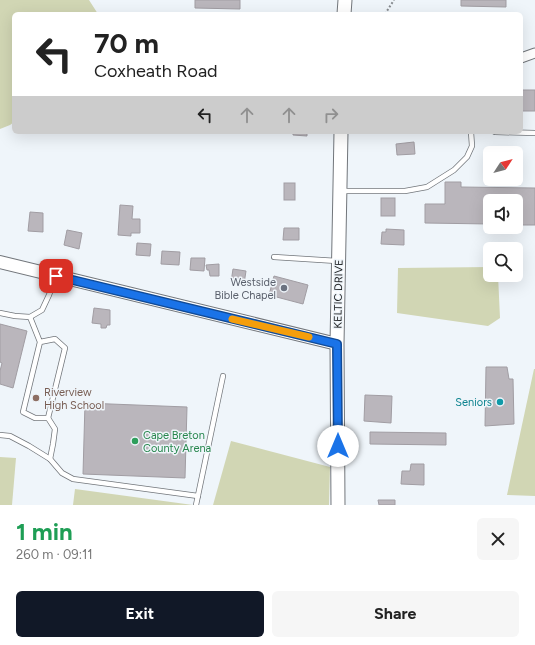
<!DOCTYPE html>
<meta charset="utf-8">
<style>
:root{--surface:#fff;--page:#f6f6f6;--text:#222;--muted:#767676;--accent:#111827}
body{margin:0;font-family:Figtree,sans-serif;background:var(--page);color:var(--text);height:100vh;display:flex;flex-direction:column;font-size:15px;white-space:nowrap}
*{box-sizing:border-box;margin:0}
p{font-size:13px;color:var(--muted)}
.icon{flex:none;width:22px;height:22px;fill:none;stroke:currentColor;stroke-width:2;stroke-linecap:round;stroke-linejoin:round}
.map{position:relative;height:505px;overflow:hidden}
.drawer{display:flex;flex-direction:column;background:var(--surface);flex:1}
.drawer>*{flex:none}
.hud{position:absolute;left:12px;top:12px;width:511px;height:122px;border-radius:6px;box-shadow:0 4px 16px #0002;background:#fff;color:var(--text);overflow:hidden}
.needle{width:26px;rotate:54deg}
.controls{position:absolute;left:483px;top:146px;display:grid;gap:8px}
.controls a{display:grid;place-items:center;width:40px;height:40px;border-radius:6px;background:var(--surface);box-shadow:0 4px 16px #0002;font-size:20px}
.pin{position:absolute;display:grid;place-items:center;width:34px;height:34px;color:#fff;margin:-17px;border-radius:8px;box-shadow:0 2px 6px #0006}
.me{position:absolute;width:44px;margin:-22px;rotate:0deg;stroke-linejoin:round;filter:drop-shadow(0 0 3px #0008)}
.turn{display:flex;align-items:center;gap:14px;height:84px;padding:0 16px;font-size:18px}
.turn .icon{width:52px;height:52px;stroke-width:2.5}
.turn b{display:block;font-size:28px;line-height:34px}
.lanes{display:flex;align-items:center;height:38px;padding:0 16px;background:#0003;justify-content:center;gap:20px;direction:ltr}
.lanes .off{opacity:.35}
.round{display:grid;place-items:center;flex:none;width:42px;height:42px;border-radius:6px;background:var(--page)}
.head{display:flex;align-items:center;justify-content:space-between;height:68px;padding:0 16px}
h1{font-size:24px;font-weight:700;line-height:30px;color:#1e9e55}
.primary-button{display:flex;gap:8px;margin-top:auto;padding:8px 16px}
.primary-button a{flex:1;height:46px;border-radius:6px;background:var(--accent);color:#fff;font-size:16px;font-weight:700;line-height:46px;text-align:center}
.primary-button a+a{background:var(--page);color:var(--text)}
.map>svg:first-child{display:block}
.green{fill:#d1d6b4}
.building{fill:#bab6bc;stroke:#a19da3}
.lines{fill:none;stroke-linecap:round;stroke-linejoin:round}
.service-casing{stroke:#72767b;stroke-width:6}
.minor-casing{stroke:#72767b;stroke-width:11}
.tertiary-casing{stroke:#72767b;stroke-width:14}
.secondary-casing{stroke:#72767b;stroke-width:15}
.path{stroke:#868a8e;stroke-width:2;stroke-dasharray:2 2;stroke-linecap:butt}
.service{stroke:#fff;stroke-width:4.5}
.minor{stroke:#fff;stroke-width:9}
.tertiary{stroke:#fff;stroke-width:12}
.secondary{stroke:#fff;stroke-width:13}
.route-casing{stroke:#114b97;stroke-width:10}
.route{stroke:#1a73e8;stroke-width:7}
.slow{stroke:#f59e0b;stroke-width:7}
.worship-dot{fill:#6b7280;stroke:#eff5fa;stroke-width:1.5}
.education-dot{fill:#8d6e63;stroke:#eff5fa;stroke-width:1.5}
.culture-dot{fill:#0f9aa8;stroke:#eff5fa;stroke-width:1.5}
.leisure-dot{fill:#2e9e5b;stroke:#eff5fa;stroke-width:1.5}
.labels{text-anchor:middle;stroke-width:3;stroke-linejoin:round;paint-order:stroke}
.worship-label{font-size:11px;fill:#5b616d;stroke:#eff5fa;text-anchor:end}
.street-label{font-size:11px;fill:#202224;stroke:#eff5fa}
.education-label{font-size:11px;fill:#785e54;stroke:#eff5fa;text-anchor:start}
.culture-label{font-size:11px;fill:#0d838f;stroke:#eff5fa;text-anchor:end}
.leisure-label{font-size:11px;fill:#27864d;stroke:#eff5fa;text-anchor:start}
</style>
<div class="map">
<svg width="535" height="505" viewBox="0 0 535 505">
<rect width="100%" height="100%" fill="#eff5fa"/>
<g class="green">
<polygon points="0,0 89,0 98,14 14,14 14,122 10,125 0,129"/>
<polygon points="490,267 490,275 498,275 500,318 488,326 397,313 398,268"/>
<polygon points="534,369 535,369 535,496 507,495"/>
<polygon points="231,441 330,467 329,505 213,505"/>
<polygon points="0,457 16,458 12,505 0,505"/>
<polygon points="75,489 193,505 73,505"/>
</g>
<g class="building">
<polygon points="195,0 240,0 240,9 195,8"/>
<polygon points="461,0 506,0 506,7 461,6"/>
<rect x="521" y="90" width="14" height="21"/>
<polygon points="293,132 307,132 307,136 293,135"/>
<polygon points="414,142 415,154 397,155 396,144"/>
<polygon points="445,182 461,182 461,187 535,188 535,225 516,225 516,201 490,201 490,224 425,223 425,204 445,204"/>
<rect x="284" y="183" width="11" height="17"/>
<rect x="381" y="198" width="14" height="18"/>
<polygon points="120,205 133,206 132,219 140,219 140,233 131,233 131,236 118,235"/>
<polygon points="30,212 43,213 43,232 28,231"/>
<polygon points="284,228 299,228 299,240 283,240"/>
<polygon points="386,229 404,230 404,245 381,244 382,232 386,232"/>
<polygon points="67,230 82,233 79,249 64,245"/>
<polygon points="137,243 151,244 150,256 136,255"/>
<polygon points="162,251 180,252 179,265 161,264"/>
<polygon points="191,258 205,258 204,271 190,270"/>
<polygon points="219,264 219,276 210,276 209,270 207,270 206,265"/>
<polygon points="233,269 246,271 244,284 231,282"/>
<polygon points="274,276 308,285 303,304 269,295"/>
<polygon points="94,308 110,310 110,325 107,325 106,328 101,328 101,324 92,323"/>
<polygon points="0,324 27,331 13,388 0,384 0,371 2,363 0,362"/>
<polygon points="486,367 507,367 509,379 513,379 514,424 485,426"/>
<polygon points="365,395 392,396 391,423 364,421"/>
<polygon points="85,403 187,407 185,478 83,474"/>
<polygon points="370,432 446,433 446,445 370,444"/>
<polygon points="411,464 424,464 424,485 401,484 402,471 410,471"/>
<polygon points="378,500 395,500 395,505 379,505"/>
</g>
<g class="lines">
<defs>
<g id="service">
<polyline points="495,132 535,133"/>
<polyline points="342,191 405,191 427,187 454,170 467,157 472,146 471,132"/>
<polyline points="274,257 337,261"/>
<polyline points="0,313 15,316 30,317 42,310 49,295 56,277"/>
<polyline points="30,317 40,342 23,412 35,418 48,418 65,348 55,339 40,342"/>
<polyline points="48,418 55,429 53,444 50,459"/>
<polyline points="0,435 10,436 29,446 50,459 62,473 73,479 198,496"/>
<polyline points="196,505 223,376"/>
</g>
<polyline id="minor" points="521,58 535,53"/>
<polyline id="tertiary" points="0,262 337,344"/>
<g id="secondary">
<polyline points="344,14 345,0"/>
<polyline points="338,505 337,344 341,132"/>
</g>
</defs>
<use href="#service" class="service-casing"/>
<use href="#minor" class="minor-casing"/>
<use href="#tertiary" class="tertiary-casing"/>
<use href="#secondary" class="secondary-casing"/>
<polyline class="path" points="385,14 394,0"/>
<use href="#service" class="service"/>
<use href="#minor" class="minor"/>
<use href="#tertiary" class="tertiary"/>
<use href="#secondary" class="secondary"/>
</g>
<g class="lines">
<defs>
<polyline id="route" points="56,276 337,344 338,446"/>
</defs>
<use href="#route" class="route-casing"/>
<use href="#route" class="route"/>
<polyline class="slow" points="232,319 309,337"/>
</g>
<circle class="worship-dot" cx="284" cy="288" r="4"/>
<circle class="education-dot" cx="36" cy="398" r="4"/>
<circle class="culture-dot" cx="500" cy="402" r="4"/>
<circle class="leisure-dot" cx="135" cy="441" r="4"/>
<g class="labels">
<g class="worship-label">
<text x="276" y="286">Westside<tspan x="276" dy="13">Bible Chapel</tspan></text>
</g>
<g class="street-label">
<text transform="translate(338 294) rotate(-89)" y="4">KELTIC DRIVE</text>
</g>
<g class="education-label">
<text x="44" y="396">Riverview<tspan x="44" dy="13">High School</tspan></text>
</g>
<g class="culture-label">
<text x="492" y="406">Seniors</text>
</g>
<g class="leisure-label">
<text x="143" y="439">Cape Breton<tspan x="143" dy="13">County Arena</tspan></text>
</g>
</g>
</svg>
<div class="controls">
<a><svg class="needle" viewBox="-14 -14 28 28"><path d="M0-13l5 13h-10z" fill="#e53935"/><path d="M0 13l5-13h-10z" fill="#767676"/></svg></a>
<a><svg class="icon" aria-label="sound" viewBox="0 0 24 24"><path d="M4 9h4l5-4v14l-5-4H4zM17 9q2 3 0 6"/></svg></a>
<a><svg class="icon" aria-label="search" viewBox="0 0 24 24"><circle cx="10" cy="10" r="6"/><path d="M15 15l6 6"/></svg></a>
</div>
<div class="pin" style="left:56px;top:276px;background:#d93025"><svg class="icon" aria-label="arrive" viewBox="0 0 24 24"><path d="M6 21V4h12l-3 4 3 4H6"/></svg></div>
<svg class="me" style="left:338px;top:446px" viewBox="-20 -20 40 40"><circle r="19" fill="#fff"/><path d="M0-13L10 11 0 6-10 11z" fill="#1a73e8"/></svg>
<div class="hud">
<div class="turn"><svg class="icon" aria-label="left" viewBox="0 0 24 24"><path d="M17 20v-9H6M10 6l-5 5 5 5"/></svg><div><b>70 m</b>Coxheath Road</div></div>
<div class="lanes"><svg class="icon" aria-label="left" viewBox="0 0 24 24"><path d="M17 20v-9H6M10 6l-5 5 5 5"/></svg><svg class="icon off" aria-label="ahead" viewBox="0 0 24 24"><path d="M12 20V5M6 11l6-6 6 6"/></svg><svg class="icon off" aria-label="ahead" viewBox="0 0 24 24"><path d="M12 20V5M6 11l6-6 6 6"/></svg><svg class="icon off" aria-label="right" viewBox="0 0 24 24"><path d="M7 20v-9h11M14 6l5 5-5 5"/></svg></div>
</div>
</div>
<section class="drawer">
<div class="head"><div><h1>1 min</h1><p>260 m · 09:11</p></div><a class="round"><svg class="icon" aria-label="close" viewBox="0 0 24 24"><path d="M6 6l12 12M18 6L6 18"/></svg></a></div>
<div class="primary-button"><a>Exit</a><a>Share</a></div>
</section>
